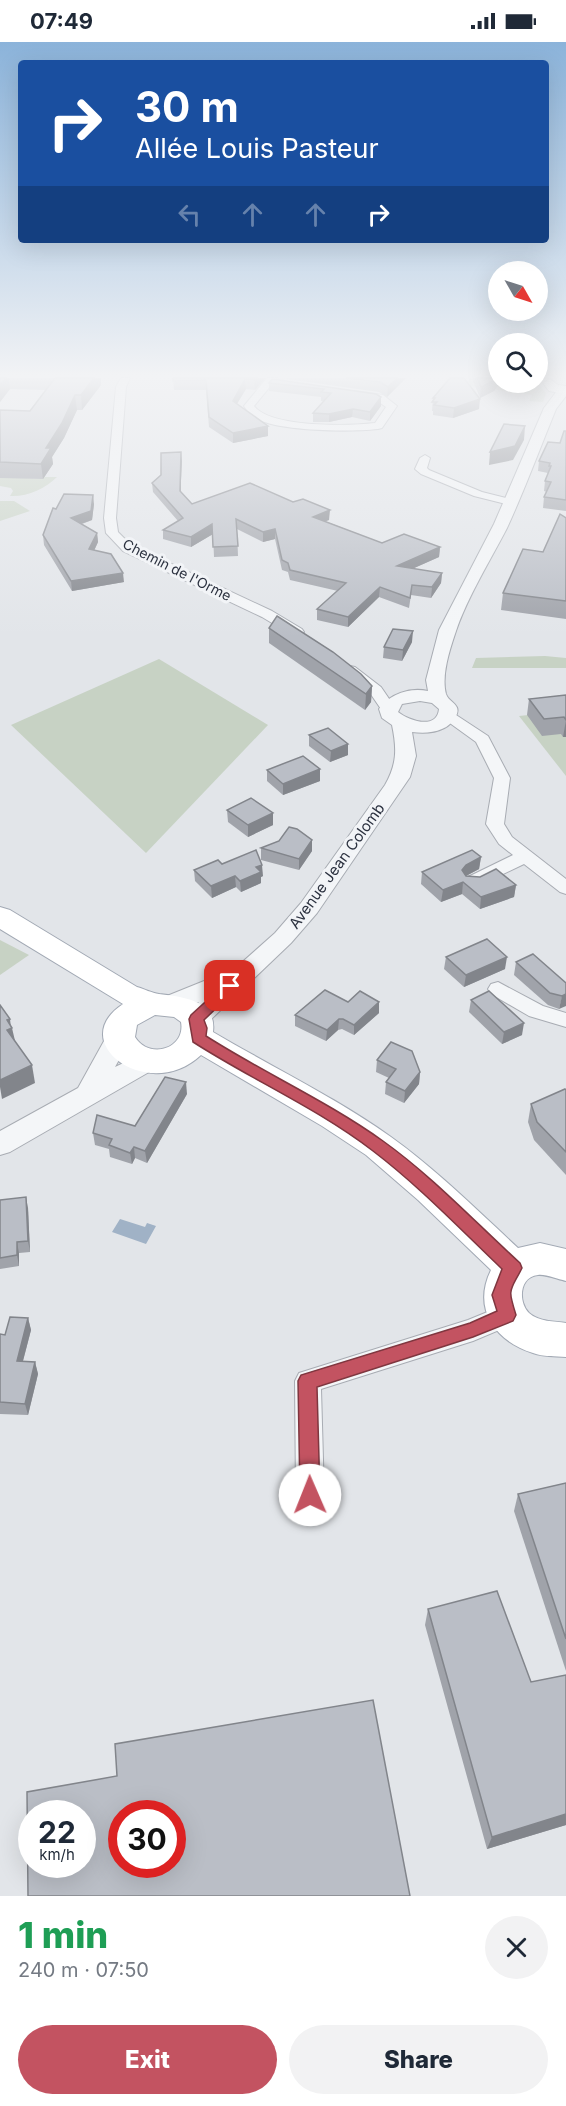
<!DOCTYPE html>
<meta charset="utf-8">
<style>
:root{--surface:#fff;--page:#f2f2f3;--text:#1f2937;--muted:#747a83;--accent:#c35361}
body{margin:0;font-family:Inter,sans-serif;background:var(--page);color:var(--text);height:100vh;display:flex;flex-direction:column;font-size:22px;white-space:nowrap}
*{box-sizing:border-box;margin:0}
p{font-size:20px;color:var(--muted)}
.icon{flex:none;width:33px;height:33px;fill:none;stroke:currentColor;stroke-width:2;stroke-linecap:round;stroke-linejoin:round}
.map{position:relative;height:1854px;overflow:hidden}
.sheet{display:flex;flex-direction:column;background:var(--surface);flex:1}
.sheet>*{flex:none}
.top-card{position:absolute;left:18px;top:18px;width:531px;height:183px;border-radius:6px;box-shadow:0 6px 24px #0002;background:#1a4fa0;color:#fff;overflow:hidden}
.needle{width:39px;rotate:129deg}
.tools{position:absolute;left:488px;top:219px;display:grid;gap:12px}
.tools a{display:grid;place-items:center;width:60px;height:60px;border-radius:50%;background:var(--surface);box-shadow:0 6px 24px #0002;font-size:30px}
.speed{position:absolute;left:18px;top:1758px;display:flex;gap:12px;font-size:30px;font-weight:700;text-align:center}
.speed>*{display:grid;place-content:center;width:78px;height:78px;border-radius:50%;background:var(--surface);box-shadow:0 6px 24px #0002;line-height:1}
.speed small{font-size:15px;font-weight:400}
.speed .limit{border:9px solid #d22;background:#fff;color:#111}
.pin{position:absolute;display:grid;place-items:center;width:51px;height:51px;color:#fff;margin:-26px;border-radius:12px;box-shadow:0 3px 9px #0006}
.me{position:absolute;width:66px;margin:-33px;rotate:359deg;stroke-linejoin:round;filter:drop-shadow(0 0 4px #0008)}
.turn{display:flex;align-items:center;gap:21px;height:126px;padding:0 18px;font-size:27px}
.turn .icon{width:78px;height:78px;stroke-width:2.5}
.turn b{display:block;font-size:42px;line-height:51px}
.lanes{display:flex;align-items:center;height:57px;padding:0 18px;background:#0003;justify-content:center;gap:30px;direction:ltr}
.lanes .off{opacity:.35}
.round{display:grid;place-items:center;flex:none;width:63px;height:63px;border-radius:32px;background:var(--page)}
.head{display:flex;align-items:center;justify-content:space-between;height:102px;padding:0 18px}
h1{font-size:36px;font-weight:800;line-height:45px;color:#1e9e55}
.cta{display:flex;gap:12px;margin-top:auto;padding:12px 18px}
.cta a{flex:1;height:69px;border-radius:36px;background:var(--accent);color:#fff;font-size:24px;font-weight:800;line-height:69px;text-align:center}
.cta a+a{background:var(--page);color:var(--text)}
.status{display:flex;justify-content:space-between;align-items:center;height:42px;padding:0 30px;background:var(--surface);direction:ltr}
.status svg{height:16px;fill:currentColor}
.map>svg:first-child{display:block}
.green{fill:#c7d2c4}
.water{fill:#a0b2c6}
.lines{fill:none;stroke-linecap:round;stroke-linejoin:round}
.minor-casing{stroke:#a8acb3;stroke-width:2}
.tertiary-casing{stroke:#a8acb3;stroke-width:2}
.secondary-casing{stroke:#a8acb3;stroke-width:2}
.primary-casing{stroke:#a2a9b4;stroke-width:2}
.minor{fill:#f4f6f8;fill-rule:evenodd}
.tertiary{fill:#f4f6f8;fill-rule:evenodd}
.secondary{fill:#fff;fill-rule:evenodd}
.primary{fill:#fff;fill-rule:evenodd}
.wall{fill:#a0a3aa}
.shaded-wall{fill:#82858b}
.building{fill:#babec6;stroke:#82858b;stroke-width:1.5;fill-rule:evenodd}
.route{fill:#c35361;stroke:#7f363f;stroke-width:1.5}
.labels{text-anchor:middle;stroke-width:6;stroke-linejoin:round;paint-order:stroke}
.far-street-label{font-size:14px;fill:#2c3240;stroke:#f2f4f7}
.street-label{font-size:15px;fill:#2c3240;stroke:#f2f4f7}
</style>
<div class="status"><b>07:49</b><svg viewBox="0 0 49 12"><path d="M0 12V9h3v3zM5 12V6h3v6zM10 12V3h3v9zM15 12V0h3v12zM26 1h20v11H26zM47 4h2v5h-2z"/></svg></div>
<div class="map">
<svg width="566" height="1854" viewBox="0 0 566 1854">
<rect width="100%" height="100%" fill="#e2e5e9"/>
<g class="green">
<polygon points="470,336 498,336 498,340 537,340 546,351 543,360 529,359 532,353 463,343"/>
<path d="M0,434L39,437L45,435H57C45,447 27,455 10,454L13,449L11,446L0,444Z"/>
<polygon points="0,459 14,459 30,469 0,479"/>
<polygon points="545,614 566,616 566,626 472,626 476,616"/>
<polygon points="159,617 268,683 146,811 11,683"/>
<polygon points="566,669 566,734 519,674"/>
<polygon points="0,898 29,913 0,933"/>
</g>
<polygon class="water" points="120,1177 145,1185 147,1181 156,1184 146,1202 112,1190"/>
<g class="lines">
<defs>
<g id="minor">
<polygon points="121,336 130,336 126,345 116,476 118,490 131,503 272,569 302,587 304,590 302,593 292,593 262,575 123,509 106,491 104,476 116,345"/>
<path d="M267,336H277L254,364C271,386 349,384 375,381L386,365L376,358L351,354V350L354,349L383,353L397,364L382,386L378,387C350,390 276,390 253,375C249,372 247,368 244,364Z"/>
<polygon points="425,413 430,416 427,426 429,428 482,450 514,458 516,460 510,463 474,454 421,432 415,427 420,416"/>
<polygon points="350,624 355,625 381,645 396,667 393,670 383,670 370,651 345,631 343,628 345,625"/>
<polygon points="448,669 453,671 488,694 510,736 504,782 512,795 566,837 566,852 560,850 524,822 480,843 468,843 465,839 468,835 513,813 499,802 486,782 494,736 476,700 440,674"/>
<polygon points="498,940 543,964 566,971 566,985 529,974 491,952 488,947 491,942"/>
<polygon points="507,1262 516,1265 520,1273 516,1281 473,1299 321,1347 324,1453 320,1463 310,1467 300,1463 296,1453 295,1339 299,1331 468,1278"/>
</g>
<g id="tertiary">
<path d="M560,345H566V354L556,367C540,406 525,447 507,486C491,517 467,556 456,589C450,607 441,633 446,652C449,661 462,662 456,674C448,690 429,692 412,690L416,714L410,735L317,871L291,901L205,983L196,986L187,983L183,977L199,960L171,971L162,968L159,962L162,956L219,933L230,931L275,891L301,861L385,743C397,722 397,707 392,683L382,676L379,667C389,652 410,645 428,649L426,638L439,588L494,482L544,366ZM420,659L432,661L439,667C437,688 409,679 398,670L402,662Z"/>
<polygon points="118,987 127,990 131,996 115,1025 147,1010 156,1012 160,1019 156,1026 10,1110 0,1113 0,1089 78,1046 109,990"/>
</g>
<polygon id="secondary" points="550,337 558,343 566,344 566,352 549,349 543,341"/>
<path id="primary" d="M0,865L10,868L137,945C144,947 152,951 159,952C183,955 217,958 213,990C272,1025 335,1055 391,1095C437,1128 477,1168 518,1206L540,1201L566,1207V1239C557,1237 546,1232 538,1233C519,1235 518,1260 529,1271C539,1280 554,1279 566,1281V1315C555,1314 543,1315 533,1311C495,1299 472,1267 491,1228L418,1158L366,1113L322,1084L201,1013C149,1062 64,1001 123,962L0,887ZM155,973L174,975L181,980C186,1007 149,1018 135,995L137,983Z"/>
</defs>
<use href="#minor" class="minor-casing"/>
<use href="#tertiary" class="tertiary-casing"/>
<use href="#secondary" class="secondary-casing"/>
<use href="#primary" class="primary-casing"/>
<use href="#minor" class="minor"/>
<use href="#tertiary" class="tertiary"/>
<use href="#secondary" class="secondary"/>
<use href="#primary" class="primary"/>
</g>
<g class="wall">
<polygon points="0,336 101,336 101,343 82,368 77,368 64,396 52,415 53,422 43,437 0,436 0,368 30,369 46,348 10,347 0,360"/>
<polygon points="173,336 266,336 255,348 246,347 237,362 268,394 233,401 209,385 206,348 174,348"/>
<polygon points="280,336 406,336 387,355 379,350"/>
<polygon points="446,336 464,336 479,367 453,376 433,373 433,369 432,369 433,356 450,336"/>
<polygon points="472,336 498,336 494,349 480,356"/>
<polygon points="272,337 381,355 381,364 370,379 352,375 329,380 313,380 313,371 324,359 321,359 321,355 269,349 269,341"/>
<polygon points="566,389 566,469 543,466 544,455 547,450 544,449 545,439 548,431 538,429 539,419 560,401"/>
<polygon points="181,410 181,450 192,462 329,478 325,479 382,501 440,505 439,515 412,527 442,531 441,541 431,556 411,553 409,566 379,555 348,585 317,578 317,567 338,549 290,538 288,530 282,528 275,497 263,500 237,487 238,514 214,515 213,492 191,505 163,497 163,488 178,479 153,450 152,441 161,433"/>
<polygon points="94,462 92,478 82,482 97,491 98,500 94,509 124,540 72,549 44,503 43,493 56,467"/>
<polygon points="566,476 566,577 501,568 503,551 543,510"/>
<polygon points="269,586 372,644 371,660 365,668 269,601"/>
<polygon points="412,600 402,619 383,616 384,605"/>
<polygon points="566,653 566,695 563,695 561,692 542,694 527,673 529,657"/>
<polygon points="309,693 348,713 330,720 309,704"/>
<polygon points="320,727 320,739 283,753 267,739 267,728"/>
<polygon points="227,768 273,783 248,795 228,780"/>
<polygon points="312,798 312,809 299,828 261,818 261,806 279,799"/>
<polygon points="481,815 479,827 466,834 516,843 514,855 480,867 462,852 441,860 421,842 422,830"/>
<polygon points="222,822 263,834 261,835 261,841 241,850 236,845 212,856 195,839 194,828"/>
<polygon points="446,915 505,927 464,945 444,927"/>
<polygon points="516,920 566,941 559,967 548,963 514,933"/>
<polygon points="471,958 522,993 502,1002 469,970"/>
<polygon points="348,960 379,971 354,993 342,987 338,988 326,999 295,984 295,973"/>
<polygon points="377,1018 420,1030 419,1042 404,1061 385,1052 386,1040 389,1036 376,1030"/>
<polygon points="566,1048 566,1133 534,1098 528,1080 531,1062"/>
<polygon points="187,1052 147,1121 135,1116 132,1122 110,1115 109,1107 95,1103 93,1091 135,1084"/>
<polygon points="0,1158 28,1166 30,1210 19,1211 19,1224 0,1227"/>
<polygon points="28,1276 31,1288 23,1319 35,1320 38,1332 28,1373 0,1372 0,1292 5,1293"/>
<polygon points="566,1441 566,1629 514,1469 518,1452"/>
<polygon points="428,1567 531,1640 566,1633 566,1783 487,1807 425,1583"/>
</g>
<g class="shaded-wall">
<polygon points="6,336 9,336 10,347 0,360 0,343"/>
<polygon points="94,336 101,336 101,343 82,368 81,353"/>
<polygon points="257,336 266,336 255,348 254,338"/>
<polygon points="397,336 406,336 387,355 388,345"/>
<polygon points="498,336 498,340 501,340 494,349 480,356 481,345"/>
<polygon points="245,337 246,347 233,368 233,359"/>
<polygon points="75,353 77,368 64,396 52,415 53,422 43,437 41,422 46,406"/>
<polygon points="381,355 381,364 370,379 370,370"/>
<polygon points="480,357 479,367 453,376 454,366"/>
<polygon points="353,367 352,375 329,380 329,372"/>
<polygon points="268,384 268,394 233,401 233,391"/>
<polygon points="525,384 524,398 513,418 489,423 490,410"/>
<polygon points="181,410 182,419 180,458 180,449"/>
<polygon points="93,453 94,462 92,478 72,485 71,476"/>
<polygon points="330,468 329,478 313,484 313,475"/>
<polygon points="212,482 213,492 191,505 191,495"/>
<polygon points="275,487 275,497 263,500 263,490"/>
<polygon points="97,491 98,500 90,517 89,507"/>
<polygon points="440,505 439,515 396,534 397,524"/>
<polygon points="123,531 124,540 72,549 71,539"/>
<polygon points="442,531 441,541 431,556 432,545"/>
<polygon points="380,545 379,555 348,585 348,575"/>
<polygon points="413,589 412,600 402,619 403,608"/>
<polygon points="372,644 371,660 365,668 366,652"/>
<polygon points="566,678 566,695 563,695"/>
<polygon points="348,702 348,713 330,720 331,709"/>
<polygon points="320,727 320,739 283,753 283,742"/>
<polygon points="273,771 273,783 248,795 248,783"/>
<polygon points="312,798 312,809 299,828 299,817"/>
<polygon points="481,815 479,827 464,835 462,828 466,823"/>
<polygon points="262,823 263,834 261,835 261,841 241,850 240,839 256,825"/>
<polygon points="235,834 236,845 212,856 211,844"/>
<polygon points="463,840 462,852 441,860 443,848"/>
<polygon points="516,843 514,855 480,867 481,855"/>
<polygon points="507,915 505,927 464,945 466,933"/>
<polygon points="566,952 566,964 559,967 562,954"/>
<polygon points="379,960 379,971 354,993 354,983"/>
<polygon points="10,977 11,986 12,986 16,1003 7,988 7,978"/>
<polygon points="339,977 338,988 326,999 327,988"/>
<polygon points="524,981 522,993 502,1002 504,990"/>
<polygon points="32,1023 35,1041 2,1057 0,1045 0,1038"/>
<polygon points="420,1030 419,1042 404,1061 405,1049"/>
<polygon points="186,1040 187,1052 147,1121 145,1109"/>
<polygon points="134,1105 135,1116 132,1122 130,1111"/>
<polygon points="26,1155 28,1166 30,1210 28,1199"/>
<polygon points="17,1200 19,1211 19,1224 17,1213"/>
<polygon points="28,1276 31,1288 20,1330 17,1319"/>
<polygon points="35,1320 38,1332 28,1373 25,1362"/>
<polygon points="566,1772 566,1783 487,1807 492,1795"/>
</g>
<g class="building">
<polygon points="0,336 6,336 0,343"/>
<polygon points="55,336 94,336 81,353 75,353 62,381 46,406 51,406 41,422 0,420 0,368 30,369"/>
<polygon points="173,336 257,336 254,338 245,337 233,359 268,384 233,391 209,375 206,338 173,339"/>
<polygon points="346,336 397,336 388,345 380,340"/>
<polygon points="450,336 464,336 480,357 454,366 434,363 437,360 432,360 435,356 433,356"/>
<polygon points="477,336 498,336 495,338 481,345"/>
<polygon points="272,337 376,352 381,355 370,370 353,367 329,372 313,371 331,351 321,350 324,347 269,341"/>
<polygon points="504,382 525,384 515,404 490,410"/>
<polygon points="564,389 566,389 566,458 544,455 551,440 545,439 551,424 549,424 550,421 539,419 548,400 560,401"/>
<polygon points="181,410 180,449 192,462 250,441 293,460 303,457 330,468 313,475 382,501 404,492 440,505 397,524 442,531 432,545 412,543 410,556 380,545 348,575 317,567 346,541 290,528 288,521 282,518 275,487 263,490 236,477 238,504 213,505 212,482 191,495 163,488 183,476 152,441 161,433 161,411"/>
<polygon points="64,452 93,453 91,469 71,476 97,491 89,507 111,512 123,531 71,539 43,493 53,466 56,467"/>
<polygon points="560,472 566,476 566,559 503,551 523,507 543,510"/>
<polygon points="277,574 333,610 361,632 372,644 366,652 269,586"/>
<polygon points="393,587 413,589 403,608 384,605"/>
<polygon points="566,653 566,678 564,675 544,677 529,657"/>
<polygon points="328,686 348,702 331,709 309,693"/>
<polygon points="303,714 320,727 283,742 267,728"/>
<polygon points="251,756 273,771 248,783 227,768"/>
<polygon points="289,785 297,787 312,798 299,817 261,806 279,799"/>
<polygon points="256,808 262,823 256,825 261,830 240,839 235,834 211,844 194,828 218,818 222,822"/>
<polygon points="472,808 481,815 466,823 462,828 466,834 480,835 496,827 516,843 481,855 463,840 443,848 422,830"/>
<polygon points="487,897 507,915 466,933 446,915"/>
<polygon points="533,912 566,941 566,952 562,954 550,951 516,920"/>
<polygon points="325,948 348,960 360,949 379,960 354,983 343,977 339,977 327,988 295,973"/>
<polygon points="489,949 524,981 504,990 471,958"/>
<polygon points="0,963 10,977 7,978 12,986 7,988 32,1023 0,1038"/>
<polygon points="391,1000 412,1009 420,1030 405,1049 386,1040 396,1027 377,1018"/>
<polygon points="165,1035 186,1040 145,1109 134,1105 130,1111 109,1103 112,1097 93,1091 97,1073 135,1084"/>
<polygon points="565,1047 566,1048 566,1110 537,1080 531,1062"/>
<polygon points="26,1155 28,1199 17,1200 17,1213 0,1216 0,1158"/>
<polygon points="10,1275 28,1276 17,1319 35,1320 25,1362 0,1360 0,1292 5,1293"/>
<polygon points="566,1441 566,1597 518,1452"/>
<polygon points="497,1549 531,1640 566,1633 566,1772 492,1795 428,1567"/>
<path d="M373,1658L410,1854H28L27,1750L117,1734L115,1702ZM32,1772H82V1822H32ZM122,1772H172V1822H122Z"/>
</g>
<linearGradient id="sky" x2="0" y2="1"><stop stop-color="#8bb3da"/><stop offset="0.56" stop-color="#f2f3f5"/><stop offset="1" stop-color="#f2f3f5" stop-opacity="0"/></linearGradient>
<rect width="566" height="595" fill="url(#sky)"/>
<path class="route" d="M230,940L235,941L237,944L235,948L204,978L207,986L206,994C264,1031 327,1059 383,1099C432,1134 475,1180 520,1221L522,1226C510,1250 507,1245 516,1273L513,1279L473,1295L317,1345L320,1453L317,1460L310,1463L303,1460L300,1453L298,1339L301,1333L470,1281L497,1269L492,1253L502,1227C460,1187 419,1144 373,1109C317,1066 252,1038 193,1000L189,977L191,973L226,941Z"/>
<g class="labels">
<g class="far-street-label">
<text transform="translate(177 528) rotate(27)" y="5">Chemin de l'Orme</text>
</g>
<g class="street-label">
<text transform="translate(337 824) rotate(-54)" y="5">Avenue Jean Colomb</text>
</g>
</g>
</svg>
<div class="tools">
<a><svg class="needle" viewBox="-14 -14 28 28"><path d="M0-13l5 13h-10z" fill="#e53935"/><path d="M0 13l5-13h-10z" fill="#747a83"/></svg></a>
<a><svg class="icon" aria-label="search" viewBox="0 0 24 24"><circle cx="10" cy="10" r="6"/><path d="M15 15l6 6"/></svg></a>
</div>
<div class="speed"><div>22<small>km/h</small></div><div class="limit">30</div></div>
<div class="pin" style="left:230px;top:944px;background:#d93025"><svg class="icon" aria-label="arrive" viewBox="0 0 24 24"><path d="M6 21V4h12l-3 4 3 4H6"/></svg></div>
<svg class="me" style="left:310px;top:1453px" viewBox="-20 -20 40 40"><circle r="19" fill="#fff"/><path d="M0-13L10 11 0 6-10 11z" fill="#c35361"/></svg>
<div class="top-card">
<div class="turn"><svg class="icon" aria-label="right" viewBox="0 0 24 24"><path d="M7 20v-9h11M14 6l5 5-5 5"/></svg><div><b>30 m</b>Allée Louis Pasteur</div></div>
<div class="lanes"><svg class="icon off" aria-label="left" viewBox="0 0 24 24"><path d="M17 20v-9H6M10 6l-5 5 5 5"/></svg><svg class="icon off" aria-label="ahead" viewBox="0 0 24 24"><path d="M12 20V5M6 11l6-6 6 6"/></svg><svg class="icon off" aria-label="ahead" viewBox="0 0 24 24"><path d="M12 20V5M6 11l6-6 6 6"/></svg><svg class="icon" aria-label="right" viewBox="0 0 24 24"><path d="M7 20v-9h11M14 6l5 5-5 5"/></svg></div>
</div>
</div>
<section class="sheet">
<div class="head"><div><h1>1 min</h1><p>240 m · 07:50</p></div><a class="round"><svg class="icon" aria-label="close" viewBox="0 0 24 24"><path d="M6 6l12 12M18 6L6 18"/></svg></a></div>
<div class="cta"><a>Exit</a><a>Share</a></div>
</section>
